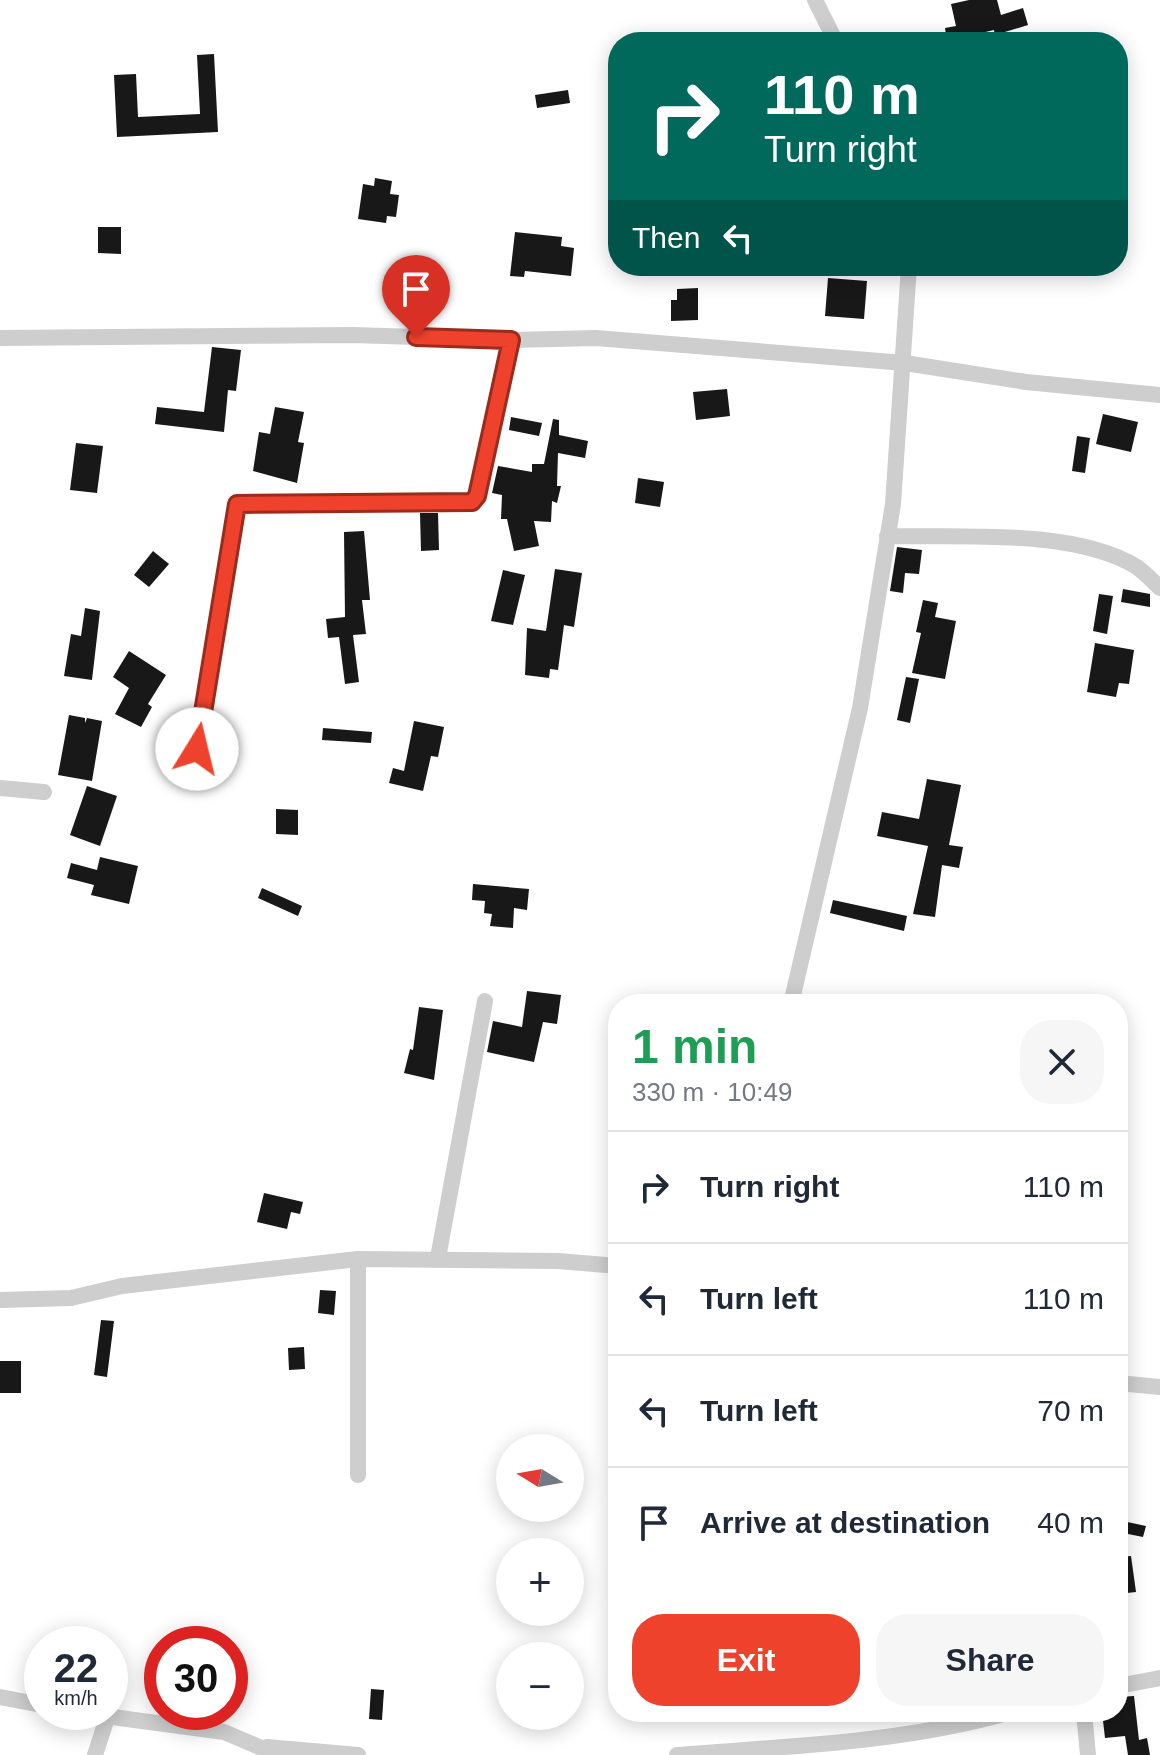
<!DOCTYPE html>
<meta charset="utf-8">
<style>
:root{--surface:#fff;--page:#f6f6f7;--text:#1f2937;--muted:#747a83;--line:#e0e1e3;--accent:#ef422c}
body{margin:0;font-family:Arial,sans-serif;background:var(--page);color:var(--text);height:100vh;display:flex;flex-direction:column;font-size:30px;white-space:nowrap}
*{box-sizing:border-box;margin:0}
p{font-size:26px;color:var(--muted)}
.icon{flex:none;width:44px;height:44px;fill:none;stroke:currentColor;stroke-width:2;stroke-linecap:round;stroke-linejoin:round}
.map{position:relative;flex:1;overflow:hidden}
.details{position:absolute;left:608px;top:994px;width:520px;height:728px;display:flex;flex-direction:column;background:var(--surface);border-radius:32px;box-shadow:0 4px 20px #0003}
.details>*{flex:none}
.guide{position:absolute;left:608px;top:32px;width:520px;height:244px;border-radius:32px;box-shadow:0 4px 20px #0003;background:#00695c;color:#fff;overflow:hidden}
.needle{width:52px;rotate:281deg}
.controls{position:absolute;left:496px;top:1434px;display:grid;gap:16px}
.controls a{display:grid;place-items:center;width:88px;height:88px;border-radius:50%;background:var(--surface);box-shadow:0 4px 20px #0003;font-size:40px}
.speed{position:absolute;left:24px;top:1626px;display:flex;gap:16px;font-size:40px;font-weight:700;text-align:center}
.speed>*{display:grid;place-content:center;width:104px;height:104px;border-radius:50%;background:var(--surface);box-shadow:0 4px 20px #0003;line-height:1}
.speed small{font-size:20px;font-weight:400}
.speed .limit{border:12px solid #d22;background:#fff;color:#111}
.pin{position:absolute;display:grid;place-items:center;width:68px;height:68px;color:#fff;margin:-82px -34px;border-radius:50% 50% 50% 0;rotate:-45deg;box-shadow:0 0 8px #0007}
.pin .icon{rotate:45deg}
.me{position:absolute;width:88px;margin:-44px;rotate:9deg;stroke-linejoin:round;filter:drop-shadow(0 0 6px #0008)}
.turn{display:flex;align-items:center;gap:28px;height:168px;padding:0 24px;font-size:36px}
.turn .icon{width:104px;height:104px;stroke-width:2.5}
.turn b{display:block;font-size:56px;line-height:68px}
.then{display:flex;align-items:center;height:76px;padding:0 24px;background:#0003;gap:16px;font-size:30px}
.round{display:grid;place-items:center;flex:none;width:84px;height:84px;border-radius:32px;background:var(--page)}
.head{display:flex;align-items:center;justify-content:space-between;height:136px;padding:0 24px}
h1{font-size:48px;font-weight:700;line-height:60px;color:#1e9e55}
.action{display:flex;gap:16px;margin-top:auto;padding:16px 24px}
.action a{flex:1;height:92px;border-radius:32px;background:var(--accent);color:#fff;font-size:32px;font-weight:700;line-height:92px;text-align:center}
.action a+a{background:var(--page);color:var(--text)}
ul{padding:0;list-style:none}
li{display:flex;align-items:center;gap:24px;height:112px;padding:0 24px;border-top:2px solid var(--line)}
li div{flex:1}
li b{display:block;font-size:30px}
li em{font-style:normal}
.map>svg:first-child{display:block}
.building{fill:#181818}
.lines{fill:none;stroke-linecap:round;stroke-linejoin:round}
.minor{stroke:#cecece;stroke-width:16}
.route-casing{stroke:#9b2b1d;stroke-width:20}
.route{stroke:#ef422c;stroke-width:14}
</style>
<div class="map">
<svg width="1160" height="1755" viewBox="0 0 1160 1755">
<rect width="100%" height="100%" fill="#fff"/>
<g class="building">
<polygon points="969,0 997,0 1001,15 1023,8 1028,25 995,35 994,30 947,41 945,28 956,26 951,4"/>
<polygon points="214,54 218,132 117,137 114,75 136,74 138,117 200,114 197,55"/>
<polygon points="568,90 570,103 537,108 535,95"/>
<polygon points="375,178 392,181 390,194 399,195 396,217 387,216 386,223 358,219 363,184 374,186"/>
<polygon points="98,227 121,227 121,254 98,253"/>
<polygon points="515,232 562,237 561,246 574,248 571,276 525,271 524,277 510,276"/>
<polygon points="828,278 867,281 864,319 825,316"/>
<polygon points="698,288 698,320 671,321 671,300 677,300 677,289"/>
<polygon points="212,347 241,350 236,391 228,390 224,432 155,424 157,407 204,412"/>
<polygon points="727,389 730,416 696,420 693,392"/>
<polygon points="275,407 304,412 298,442 304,443 297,483 253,471 259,432 270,434"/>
<polygon points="1103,414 1138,422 1131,452 1096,444"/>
<polygon points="511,417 542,423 539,436 509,430"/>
<polygon points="553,419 559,420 559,435 588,441 585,458 558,453 557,486 561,486 557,503 552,501 551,522 534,521 539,546 514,551 507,519 501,519 502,495 492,493 498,466 532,472 532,464 544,464"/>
<polygon points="1077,436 1090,438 1085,473 1072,471"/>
<polygon points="76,443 103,446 97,493 70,490"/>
<polygon points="638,478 664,482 660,507 635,503"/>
<polygon points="420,513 438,513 439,550 421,551"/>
<polygon points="364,531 370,600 362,600 366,634 353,635 359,682 345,684 339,637 328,638 326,619 345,617 344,532"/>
<polygon points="897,547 922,550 919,574 905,573 903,593 890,591"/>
<polygon points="153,551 169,564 149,587 134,575"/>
<polygon points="555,569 582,573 574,627 564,625 558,670 550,669 549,678 525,675 527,628 546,631"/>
<polygon points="503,570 525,575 513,625 491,621"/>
<polygon points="1123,589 1150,594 1150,607 1121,602"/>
<polygon points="1099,594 1113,596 1107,634 1093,631"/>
<polygon points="923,600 938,603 935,617 956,621 945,679 912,673 921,633 916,632"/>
<polygon points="85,608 100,611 92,680 64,676 71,634 81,636"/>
<polygon points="1095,643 1134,650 1129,684 1119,683 1116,697 1087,692"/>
<polygon points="129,651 166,675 148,704 152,707 141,727 115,714 129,688 113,677"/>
<polygon points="906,677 919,679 910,723 897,720"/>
<polygon points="69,715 85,718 85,723 87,718 102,721 92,781 58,775"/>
<polygon points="414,721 444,727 438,757 431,756 423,791 389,783 393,768 404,771"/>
<polygon points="323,728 372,732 371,743 322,740"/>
<polygon points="927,779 961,785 949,845 963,847 959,868 942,865 935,917 913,914 928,846 877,836 882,812 919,819"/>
<polygon points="87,786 117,796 100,846 70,835"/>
<polygon points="276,809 298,810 298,835 276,834"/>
<polygon points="100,857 138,866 129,904 91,895 94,885 67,878 71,863 97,870"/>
<polygon points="473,884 529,889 527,910 514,908 513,928 490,926 492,914 484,913 485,901 472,900"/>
<polygon points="262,888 302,906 298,916 258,898"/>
<polygon points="833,900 907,916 904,931 830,913"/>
<polygon points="527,991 561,995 557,1024 543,1022 534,1062 487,1052 493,1021 522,1027"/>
<polygon points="419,1007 443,1010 434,1080 404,1073 410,1049 413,1050"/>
<polygon points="264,1193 303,1202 300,1214 291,1212 287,1229 257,1222"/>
<polygon points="320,1290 336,1291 334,1315 318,1313"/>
<polygon points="101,1320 114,1321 107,1377 94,1375"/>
<polygon points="304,1347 305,1369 289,1370 288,1348"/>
<rect x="0" y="1361" width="21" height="32"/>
<polygon points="1118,1520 1146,1526 1143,1537 1118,1532"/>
<polygon points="1131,1556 1136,1592 1118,1594 1118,1557"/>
<polygon points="371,1689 384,1690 382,1720 369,1719"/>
<polygon points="1134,1696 1139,1740 1147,1738 1150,1755 1128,1755 1125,1736 1105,1738 1102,1712 1118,1712 1118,1697"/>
</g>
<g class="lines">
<g class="minor">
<polyline points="815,0 836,42"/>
<polyline points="0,338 353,335 511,340 596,338 905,363 1026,382 1160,395"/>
<path d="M887,536C961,538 1073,528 1137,567C1145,573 1153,581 1160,588"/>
<polyline points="197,749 237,504 472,502 477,496 511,340"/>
<polyline points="0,788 44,792"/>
<polyline points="791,1004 860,708 893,504 909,266"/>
<polyline points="438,1258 485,1001"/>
<polyline points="0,1300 71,1298 122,1286 358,1259 558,1261 618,1266"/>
<polyline points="1118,1383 1160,1387"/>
<polyline points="358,1475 358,1259"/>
<polyline points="1118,1686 1160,1678"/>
<polyline points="0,1697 42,1705"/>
<polyline points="75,1712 224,1732 278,1755"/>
<polyline points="1084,1712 1088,1755"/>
<polyline points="267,1747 358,1755"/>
<polyline points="95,1755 107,1718"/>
<path d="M677,1755C790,1746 901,1743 1011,1712"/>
</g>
</g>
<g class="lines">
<defs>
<polyline id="route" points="197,749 237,504 472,502 477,496 511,340 416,337"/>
</defs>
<use href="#route" class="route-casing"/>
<use href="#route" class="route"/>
</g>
</svg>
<div class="controls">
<a><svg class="needle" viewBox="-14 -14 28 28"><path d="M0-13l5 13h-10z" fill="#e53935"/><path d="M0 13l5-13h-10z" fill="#747a83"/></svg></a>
<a>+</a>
<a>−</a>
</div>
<div class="speed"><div>22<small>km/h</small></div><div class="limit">30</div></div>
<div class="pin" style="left:416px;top:337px;background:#d93025"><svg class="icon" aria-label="arrive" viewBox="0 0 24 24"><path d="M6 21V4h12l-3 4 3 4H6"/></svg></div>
<svg class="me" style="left:197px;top:749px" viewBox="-20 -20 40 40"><circle r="19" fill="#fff"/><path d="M0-13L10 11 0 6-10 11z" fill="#ef422c"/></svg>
<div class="guide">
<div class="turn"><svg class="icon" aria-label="right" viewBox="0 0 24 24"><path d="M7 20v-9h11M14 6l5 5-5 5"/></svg><div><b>110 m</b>Turn right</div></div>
<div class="then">Then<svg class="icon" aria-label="left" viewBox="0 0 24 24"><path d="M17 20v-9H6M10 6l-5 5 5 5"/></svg></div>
</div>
<section class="details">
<div class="head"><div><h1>1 min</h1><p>330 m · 10:49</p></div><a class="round"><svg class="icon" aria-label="close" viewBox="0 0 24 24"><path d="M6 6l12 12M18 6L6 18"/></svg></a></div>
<ul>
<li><svg class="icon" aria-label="right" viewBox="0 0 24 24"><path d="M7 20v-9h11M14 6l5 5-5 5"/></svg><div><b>Turn right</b></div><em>110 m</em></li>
<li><svg class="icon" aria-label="left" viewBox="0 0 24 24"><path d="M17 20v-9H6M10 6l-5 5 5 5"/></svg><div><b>Turn left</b></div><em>110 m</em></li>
<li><svg class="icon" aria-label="left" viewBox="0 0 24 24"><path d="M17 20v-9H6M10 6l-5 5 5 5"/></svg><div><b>Turn left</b></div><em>70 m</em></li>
<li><svg class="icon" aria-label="arrive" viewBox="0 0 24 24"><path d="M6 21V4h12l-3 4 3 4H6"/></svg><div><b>Arrive at destination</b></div><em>40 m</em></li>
</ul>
<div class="action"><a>Exit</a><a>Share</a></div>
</section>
</div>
